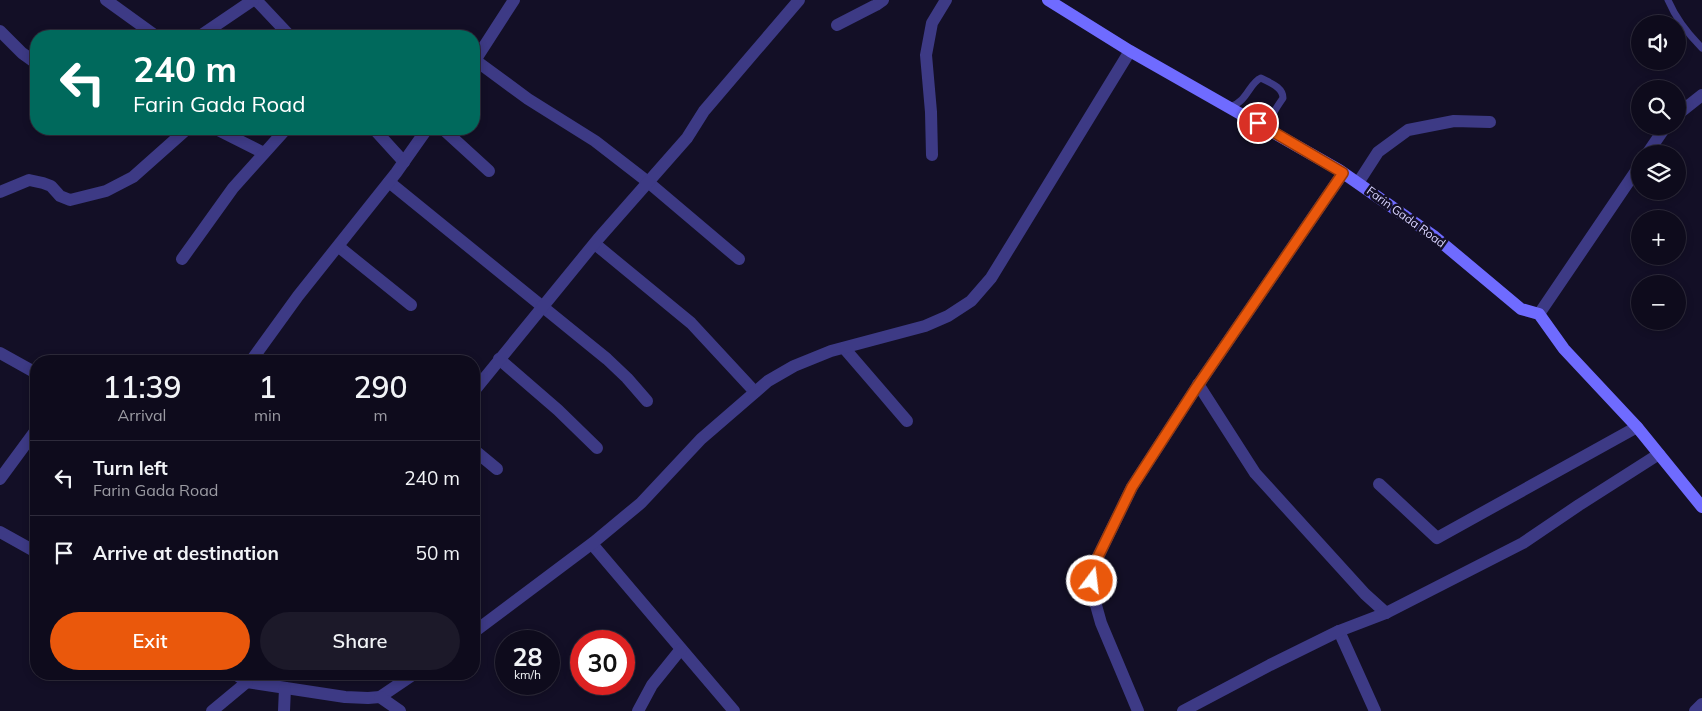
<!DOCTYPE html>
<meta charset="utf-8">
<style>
:root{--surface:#0e0b1c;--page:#1c1929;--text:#f1f3f6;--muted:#9b9ba3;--line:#2e2b3b;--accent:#ea580c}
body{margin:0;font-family:Mulish,sans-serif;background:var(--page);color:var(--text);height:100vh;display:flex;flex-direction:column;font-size:19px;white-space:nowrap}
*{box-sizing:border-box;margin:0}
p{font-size:16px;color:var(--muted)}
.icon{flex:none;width:28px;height:28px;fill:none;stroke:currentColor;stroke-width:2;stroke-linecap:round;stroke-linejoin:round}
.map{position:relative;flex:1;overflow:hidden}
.panel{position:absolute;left:30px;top:355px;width:450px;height:325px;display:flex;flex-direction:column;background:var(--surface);border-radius:20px;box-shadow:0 2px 8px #0003,0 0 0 1px var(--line)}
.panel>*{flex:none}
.top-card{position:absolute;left:30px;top:30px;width:450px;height:105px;border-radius:20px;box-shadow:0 2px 8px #0003,0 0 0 1px var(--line);background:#00695c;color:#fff;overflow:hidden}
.fabs{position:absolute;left:1631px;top:15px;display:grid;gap:10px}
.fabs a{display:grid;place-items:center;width:55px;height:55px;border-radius:50%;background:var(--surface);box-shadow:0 2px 8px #0003,0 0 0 1px var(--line);font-size:25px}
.speed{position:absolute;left:495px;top:630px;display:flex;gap:10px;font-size:25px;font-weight:700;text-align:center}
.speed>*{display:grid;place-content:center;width:65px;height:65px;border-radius:50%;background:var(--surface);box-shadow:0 2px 8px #0003,0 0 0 1px var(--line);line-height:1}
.speed small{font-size:12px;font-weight:400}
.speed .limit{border:8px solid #d22;background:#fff;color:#111}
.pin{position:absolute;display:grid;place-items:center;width:42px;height:42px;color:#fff;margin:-21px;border:2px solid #fff;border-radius:50%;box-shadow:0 1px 5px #0007}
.me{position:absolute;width:55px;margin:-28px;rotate:15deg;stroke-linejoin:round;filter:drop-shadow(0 0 4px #0008)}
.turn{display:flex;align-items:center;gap:18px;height:105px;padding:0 20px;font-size:22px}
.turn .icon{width:65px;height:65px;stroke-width:2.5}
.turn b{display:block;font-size:35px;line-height:42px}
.eta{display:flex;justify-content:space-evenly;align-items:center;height:85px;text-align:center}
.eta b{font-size:30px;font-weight:600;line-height:35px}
.cta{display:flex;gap:10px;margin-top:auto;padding:10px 20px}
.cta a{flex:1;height:58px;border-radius:30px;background:var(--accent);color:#fff;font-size:20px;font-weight:600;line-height:58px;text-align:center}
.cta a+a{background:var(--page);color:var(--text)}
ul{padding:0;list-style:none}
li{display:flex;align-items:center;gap:15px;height:75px;padding:0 20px;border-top:1px solid var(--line)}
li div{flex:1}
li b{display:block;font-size:19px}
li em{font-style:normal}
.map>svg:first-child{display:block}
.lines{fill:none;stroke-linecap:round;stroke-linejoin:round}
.service{stroke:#3d3a85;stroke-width:7}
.minor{stroke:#3d3a85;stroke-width:12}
.secondary{stroke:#6f6bff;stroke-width:12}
.route-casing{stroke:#983908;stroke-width:12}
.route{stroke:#ea580c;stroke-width:9}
.labels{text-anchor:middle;stroke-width:5;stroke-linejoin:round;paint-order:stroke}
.street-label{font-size:12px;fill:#d9d4ff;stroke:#130f26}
</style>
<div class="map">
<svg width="1702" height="711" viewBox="0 0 1702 711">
<rect width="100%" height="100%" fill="#130f26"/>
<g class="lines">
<g class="service">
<path d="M1668,0C1676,19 1688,34 1702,48"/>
<path d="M1230,107C1248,101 1249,83 1261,78C1270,83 1283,87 1283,98C1275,110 1269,116 1273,131"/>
</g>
<g class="minor">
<polyline points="106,0 156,36"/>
<polyline points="256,0 290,36"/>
<polyline points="837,25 876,5 883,0"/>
<polyline points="0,31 22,53 36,63"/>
<polyline points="200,36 253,0"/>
<polyline points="475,60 528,99 595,141 648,182 739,259"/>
<polyline points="474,62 514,0"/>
<polyline points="1678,114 1702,95"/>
<polyline points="216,129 264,153"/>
<polyline points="374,129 404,162"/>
<polyline points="443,129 489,171"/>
<polyline points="1647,154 1666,126"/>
<polyline points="932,155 931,112 926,55 932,23 946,0"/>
<polyline points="389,182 607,359 627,378 647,401"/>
<polyline points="1358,183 1378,152 1408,130 1454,121 1490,122"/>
<polyline points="0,192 29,180 43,183 51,186 60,196 70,200 106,191 133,177 187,129"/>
<polyline points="595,244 691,323 755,392"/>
<polyline points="339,247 411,305"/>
<polyline points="182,259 233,188 286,129"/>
<polyline points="1539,314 1640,165"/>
<polyline points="844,348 907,421"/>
<polyline points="0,353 36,373"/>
<polyline points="499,359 558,410 597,448"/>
<polyline points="251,361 298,296 396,173 427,129"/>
<polyline points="1198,384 1255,473 1365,594 1386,613"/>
<polyline points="474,391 598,239 687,138 704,111 799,0"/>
<polyline points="474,450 497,469"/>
<polyline points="0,479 36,430"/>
<polyline points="1379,484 1437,538 1637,427"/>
<polyline points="0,532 36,552"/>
<polyline points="592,544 734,711"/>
<polyline points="1339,631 1375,711"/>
<polyline points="474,632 594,542 641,503 701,439 768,381 794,366 831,351 925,326 948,316 971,301 991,278 1130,51"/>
<polyline points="235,674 247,682 345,697 368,698 380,697 414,674"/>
<polyline points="380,697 400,711"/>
<polyline points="212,711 247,682"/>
<polyline points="284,711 285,688"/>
<polyline points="638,711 652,685 681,649"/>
<polyline points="1138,711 1101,623 1094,598 1092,569 1132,487 1196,388 1343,173"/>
<polyline points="1183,711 1270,665 1339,631 1386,613 1523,543 1579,505 1659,454"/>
<polyline points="1695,711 1702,704"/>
</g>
<polyline class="secondary" points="1048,0 1130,51 1339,170 1435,237 1521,309 1539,314 1564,349 1637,427 1702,507"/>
</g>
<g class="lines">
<defs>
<polyline id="route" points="1092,581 1092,569 1132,487 1196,388 1343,173 1258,123"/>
</defs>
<use href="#route" class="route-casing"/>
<use href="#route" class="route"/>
</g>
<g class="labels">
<g class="street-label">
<text transform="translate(1406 217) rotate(36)" y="4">Farin Gada Road</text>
</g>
</g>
</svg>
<div class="fabs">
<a><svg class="icon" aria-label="sound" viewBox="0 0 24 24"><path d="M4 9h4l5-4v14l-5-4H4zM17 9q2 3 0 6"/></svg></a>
<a><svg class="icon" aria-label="search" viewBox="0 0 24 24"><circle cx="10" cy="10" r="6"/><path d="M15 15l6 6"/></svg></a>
<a><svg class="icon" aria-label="layers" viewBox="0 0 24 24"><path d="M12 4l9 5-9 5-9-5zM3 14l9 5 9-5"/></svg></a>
<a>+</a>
<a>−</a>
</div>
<div class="speed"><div>28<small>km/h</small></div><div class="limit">30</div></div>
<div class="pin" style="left:1258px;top:123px;background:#d93025"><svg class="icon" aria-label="arrive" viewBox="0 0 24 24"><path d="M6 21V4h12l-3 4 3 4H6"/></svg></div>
<svg class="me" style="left:1092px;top:581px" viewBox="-20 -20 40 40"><circle r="17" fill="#ea580c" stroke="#fff" stroke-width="3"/><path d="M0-11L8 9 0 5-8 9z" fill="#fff"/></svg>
<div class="top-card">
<div class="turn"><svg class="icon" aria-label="left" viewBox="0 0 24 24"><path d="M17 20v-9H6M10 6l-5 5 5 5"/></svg><div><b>240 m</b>Farin Gada Road</div></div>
</div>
<section class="panel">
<div class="eta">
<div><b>11:39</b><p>Arrival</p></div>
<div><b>1</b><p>min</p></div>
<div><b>290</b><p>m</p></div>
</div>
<ul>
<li><svg class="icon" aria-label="left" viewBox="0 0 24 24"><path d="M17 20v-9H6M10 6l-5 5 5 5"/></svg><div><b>Turn left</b><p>Farin Gada Road</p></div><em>240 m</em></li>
<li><svg class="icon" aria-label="arrive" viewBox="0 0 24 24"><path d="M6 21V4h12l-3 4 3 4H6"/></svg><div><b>Arrive at destination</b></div><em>50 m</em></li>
</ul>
<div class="cta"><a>Exit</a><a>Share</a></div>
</section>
</div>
